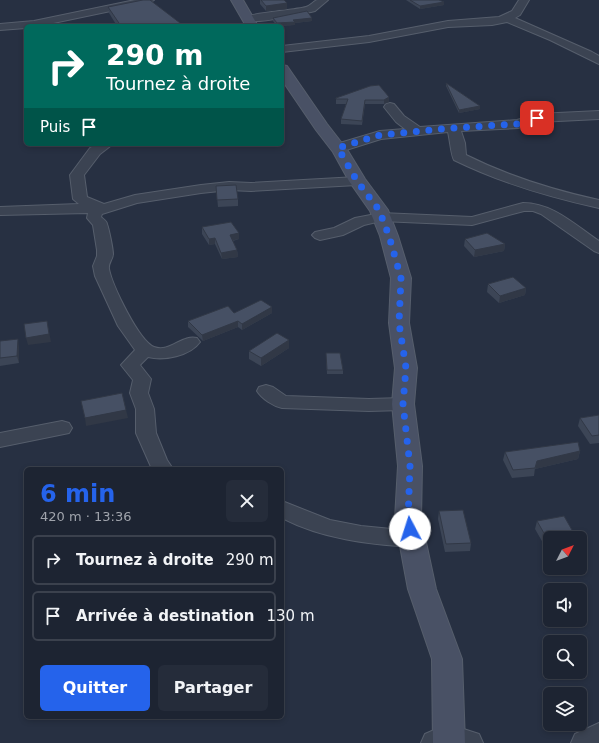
<!DOCTYPE html>
<html lang="fr">
<meta charset="utf-8">
<style>
:root{--surface:#1d2432;--page:#252c3a;--text:#f1f3f6;--muted:#a0a4ac;--line:#3b414d;--accent:#2563eb}
body{margin:0;font-family:"DejaVu Sans",sans-serif;background:var(--page);color:var(--text);height:100vh;display:flex;flex-direction:column;font-size:15px;white-space:nowrap}
*{box-sizing:border-box;margin:0}
p{font-size:13px;color:var(--muted)}
.icon{flex:none;width:22px;height:22px;fill:none;stroke:currentColor;stroke-width:2;stroke-linecap:round;stroke-linejoin:round}
.map{position:relative;flex:1;overflow:hidden}
.details{position:absolute;left:24px;top:467px;width:260px;height:252px;display:flex;flex-direction:column;background:var(--surface);border-radius:6px;box-shadow:0 2px 6px #0003,0 0 0 1px var(--line)}
.details>*{flex:none}
.top-card{position:absolute;left:24px;top:24px;width:260px;height:122px;border-radius:6px;box-shadow:0 2px 6px #0003,0 0 0 1px var(--line);background:#00695c;color:#fff;overflow:hidden}
.needle{width:26px;rotate:48deg}
.controls{position:absolute;left:543px;top:531px;display:grid;gap:8px}
.controls a{display:grid;place-items:center;width:44px;height:44px;border-radius:6px;background:var(--surface);box-shadow:0 2px 6px #0003,0 0 0 1px var(--line);font-size:20px}
.pin{position:absolute;display:grid;place-items:center;width:34px;height:34px;color:#fff;margin:-17px;border-radius:8px;box-shadow:0 2px 6px #0006}
.me{position:absolute;width:44px;margin:-22px;rotate:355deg;stroke-linejoin:round;filter:drop-shadow(0 0 3px #0008)}
.turn{display:flex;align-items:center;gap:14px;height:84px;padding:0 16px;font-size:18px}
.turn .icon{width:52px;height:52px;stroke-width:2.5}
.turn b{display:block;font-size:28px;line-height:34px}
.then{display:flex;align-items:center;height:38px;padding:0 16px;background:#0003;gap:8px;font-size:15px}
.round{display:grid;place-items:center;flex:none;width:42px;height:42px;border-radius:6px;background:var(--page)}
.headline{display:flex;align-items:center;justify-content:space-between;height:68px;padding:0 16px}
h1{font-size:24px;font-weight:700;line-height:30px;color:var(--accent)}
.primary-button{display:flex;gap:8px;margin-top:auto;padding:8px 16px}
.primary-button a{flex:1;height:46px;border-radius:6px;background:var(--accent);color:#fff;font-size:16px;font-weight:700;line-height:46px;text-align:center}
.primary-button a+a{background:var(--page);color:var(--text)}
ul{padding:0;list-style:none}
li{display:flex;align-items:center;gap:12px;height:50px;margin:0 8px 6px;padding:0 8px;border:2px solid var(--line);border-radius:6px}
li div{flex:1}
li b{display:block;font-size:15px}
li em{font-style:normal}
.map>svg:first-child{display:block}
.lines{fill:none;stroke-linecap:round;stroke-linejoin:round}
.minor-casing{stroke:#565e6c;stroke-width:2}
.secondary-casing{stroke:#565e6c;stroke-width:2}
.minor{fill:#3b4352;fill-rule:evenodd}
.secondary{fill:#495165;fill-rule:evenodd}
.wall{fill:#3c4556}
.shaded-wall{fill:#313846}
.building{fill:#465064;stroke:#313846}
.route{stroke:#2563eb;stroke-width:7;stroke-dasharray:0 12.6}
</style>
<div class="map">
<svg width="599" height="743" viewBox="0 0 599 743">
<rect width="100%" height="100%" fill="#273042"/>
<g class="lines">
<defs>
<g id="minor">
<polygon points="135,0 154,0 149,3 39,26 26,26 26,28 0,30 0,24 34,21"/>
<path d="M317,0H328L315,11L311,12C299,14 249,27 242,18C245,14 296,10 306,7C310,6 313,2 317,0Z"/>
<polygon points="519,0 529,0 520,15 515,18 592,52 599,56 599,64 550,40 507,22 492,25 448,27 369,42 282,52 282,46 369,36 448,21 499,17 512,11"/>
<path d="M390,103L394,104L404,116L420,127L517,120L537,114L599,111V119L538,122L518,128L461,131L465,143L466,155C508,176 553,190 599,200V208C549,197 501,183 454,160C451,155 450,140 448,132L381,139L343,151H333L331,148L333,145L380,131L405,129L396,122L384,107L386,104Z"/>
<path d="M97,144H113L100,154L84,175L87,197L104,204L135,195L201,185L229,182L251,183L357,177L362,178L364,181L362,184L357,185L251,191L229,190L201,193L137,203L102,214L101,217C103,219 107,221 107,224C109,229 113,249 113,254C113,259 108,263 109,269C112,285 139,341 154,347C170,353 182,334 197,338L200,342C190,356 164,361 148,357L140,365L151,379L148,393L154,409L156,433L167,460L173,469H152L136,433V409L130,393L133,380L121,365L135,350L118,326L95,276L93,266L97,256V250L93,225L87,218L88,213L0,215V207L79,204L73,199L70,175L90,148Z"/>
<path d="M523,203C553,203 575,225 599,241V253L594,251L541,214L533,211H524L472,225L381,221L364,225L343,235L320,240L315,238L312,235L315,232L334,228L355,218L381,213L472,217Z"/>
<path d="M266,385L273,387L286,396L369,399L403,398L410,400L412,404L410,408L403,410L369,411L282,408C273,406 262,399 257,391L259,387Z"/>
<polygon points="62,421 69,423 72,428 69,433 0,447 0,433"/>
<path d="M282,501L330,520L361,526L412,531L420,533L423,539L420,545L412,547C367,544 323,539 282,518Z"/>
<polygon points="599,723 599,743 571,743 575,734"/>
<polygon points="448,724 479,734 483,743 421,743 425,734"/>
</g>
<g id="secondary">
<polygon points="231,0 243,0 258,26 246,26"/>
<polygon points="282,65 287,66 327,124 348,151 365,179 388,210 398,236 411,278 409,323 417,368 414,404 422,466 421,519 436,589 462,659 465,743 433,743 432,659 408,589 395,519 398,466 392,404 395,368 389,323 391,278 380,236 370,211 349,181 333,152 316,130 282,80"/>
</g>
</defs>
<use href="#minor" class="minor-casing"/>
<use href="#secondary" class="secondary-casing"/>
<use href="#minor" class="minor"/>
<use href="#secondary" class="secondary"/>
</g>
<g class="wall">
<polygon points="260,0 284,0 287,9 266,11 260,4"/>
<polygon points="406,0 439,0 444,5 420,9"/>
<polygon points="108,7 184,26 117,26 109,13"/>
<polygon points="273,18 312,21 295,23 295,25 277,26 273,21"/>
<polygon points="446,83 480,106 480,109 459,113 446,86"/>
<polygon points="389,97 389,102 384,104 365,104 362,125 341,124 341,119 346,104 336,104 336,98"/>
<polygon points="216,186 238,199 238,206 218,207"/>
<polygon points="202,227 239,239 233,241 237,250 238,257 222,259 215,244 209,245 202,234"/>
<polygon points="465,239 505,244 504,251 474,257 464,246"/>
<polygon points="488,284 526,288 525,295 499,303 487,292"/>
<polygon points="234,313 272,313 242,330 238,327 203,341 188,327 188,321"/>
<polygon points="289,340 289,348 261,366 249,359 249,351"/>
<polygon points="0,341 19,347 19,363 0,366"/>
<polygon points="326,353 343,370 343,374 327,374"/>
<polygon points="599,415 599,443 590,444 578,426 580,418"/>
<polygon points="580,451 578,459 535,469 534,476 512,478 503,460 505,452"/>
<polygon points="439,511 471,543 470,551 445,552 438,519"/>
<polygon points="537,521 576,537 576,538 550,538 547,550 535,529"/>
</g>
<g class="shaded-wall">
<polygon points="444,2 444,5 420,9 420,6"/>
<polygon points="287,3 287,9 266,11 266,6"/>
<polygon points="312,18 312,21 295,23 295,25 277,26 277,23 293,20"/>
<polygon points="389,97 389,102 384,104 384,100"/>
<polygon points="480,106 480,109 459,113 459,110"/>
<polygon points="239,233 239,239 230,241 230,235"/>
<polygon points="215,238 215,244 209,245 209,239"/>
<polygon points="505,244 504,251 474,257 475,250"/>
<polygon points="237,250 238,257 222,259 221,253"/>
<polygon points="526,288 525,295 499,303 500,296"/>
<polygon points="272,307 272,313 242,330 242,324"/>
<polygon points="47,321 51,342 28,345 26,338"/>
<polygon points="238,321 238,327 203,341 202,335"/>
<polygon points="18,339 19,347 19,363 17,356"/>
<polygon points="289,340 289,348 261,366 261,358"/>
<polygon points="126,410 128,418 86,426 85,418"/>
<polygon points="580,451 578,459 535,469 534,476 537,461"/>
<polygon points="549,542 550,542 550,550 547,550"/>
</g>
<g class="building">
<polygon points="143,0 150,0 184,26 121,26 108,7"/>
<polygon points="261,0 284,0 287,3 266,6"/>
<polygon points="410,0 439,0 444,2 420,6"/>
<polygon points="307,11 312,18 293,20 295,22 277,23 273,18"/>
<polygon points="446,83 480,106 459,110"/>
<polygon points="379,85 389,97 384,100 365,100 362,121 341,119 348,99 336,99 336,98 370,86"/>
<polygon points="236,185 238,199 217,200 216,186"/>
<polygon points="231,222 239,233 230,235 237,250 221,253 215,238 209,239 202,227"/>
<polygon points="487,233 505,244 475,250 465,239"/>
<polygon points="513,277 526,288 500,296 488,284"/>
<polygon points="261,300 272,307 242,324 238,321 202,335 188,321 228,306 234,313"/>
<polygon points="47,321 49,334 26,338 24,324"/>
<polygon points="277,333 289,340 261,358 249,351"/>
<polygon points="18,339 17,356 0,358 0,341"/>
<polygon points="326,353 340,353 343,370 327,370"/>
<polygon points="122,393 126,410 85,418 81,401"/>
<polygon points="599,415 599,435 592,436 580,418"/>
<polygon points="578,442 580,451 537,461 535,468 513,470 505,452"/>
<polygon points="463,510 471,543 446,544 439,511"/>
<polygon points="564,516 576,537 572,538 550,538 550,542 549,542 537,521"/>
</g>
<g class="lines">
<polyline class="route" points="410,529 408,520 410,466 403,404 406,368 399,323 401,278 389,236 379,210 357,181 338,148 380,135 453,128 518,124 537,118"/>
</g>
</svg>
<div class="controls">
<a><svg class="needle" viewBox="-14 -14 28 28"><path d="M0-13l5 13h-10z" fill="#e53935"/><path d="M0 13l5-13h-10z" fill="#a0a4ac"/></svg></a>
<a><svg class="icon" aria-label="sound" viewBox="0 0 24 24"><path d="M4 9h4l5-4v14l-5-4H4zM17 9q2 3 0 6"/></svg></a>
<a><svg class="icon" aria-label="search" viewBox="0 0 24 24"><circle cx="10" cy="10" r="6"/><path d="M15 15l6 6"/></svg></a>
<a><svg class="icon" aria-label="layers" viewBox="0 0 24 24"><path d="M12 4l9 5-9 5-9-5zM3 14l9 5 9-5"/></svg></a>
</div>
<div class="pin" style="left:537px;top:118px;background:#d93025"><svg class="icon" aria-label="arrive" viewBox="0 0 24 24"><path d="M6 21V4h12l-3 4 3 4H6"/></svg></div>
<svg class="me" style="left:410px;top:529px" viewBox="-20 -20 40 40"><circle r="19" fill="#fff"/><path d="M0-13L10 11 0 6-10 11z" fill="#2563eb"/></svg>
<div class="top-card">
<div class="turn"><svg class="icon" aria-label="right" viewBox="0 0 24 24"><path d="M7 20v-9h11M14 6l5 5-5 5"/></svg><div><b>290 m</b>Tournez à droite</div></div>
<div class="then">Puis<svg class="icon" aria-label="arrive" viewBox="0 0 24 24"><path d="M6 21V4h12l-3 4 3 4H6"/></svg></div>
</div>
<section class="details">
<div class="headline"><div><h1>6 min</h1><p>420 m · 13:36</p></div><a class="round"><svg class="icon" aria-label="close" viewBox="0 0 24 24"><path d="M6 6l12 12M18 6L6 18"/></svg></a></div>
<ul>
<li><svg class="icon" aria-label="right" viewBox="0 0 24 24"><path d="M7 20v-9h11M14 6l5 5-5 5"/></svg><div><b>Tournez à droite</b></div><em>290 m</em></li>
<li><svg class="icon" aria-label="arrive" viewBox="0 0 24 24"><path d="M6 21V4h12l-3 4 3 4H6"/></svg><div><b>Arrivée à destination</b></div><em>130 m</em></li>
</ul>
<div class="primary-button"><a>Quitter</a><a>Partager</a></div>
</section>
</div>
